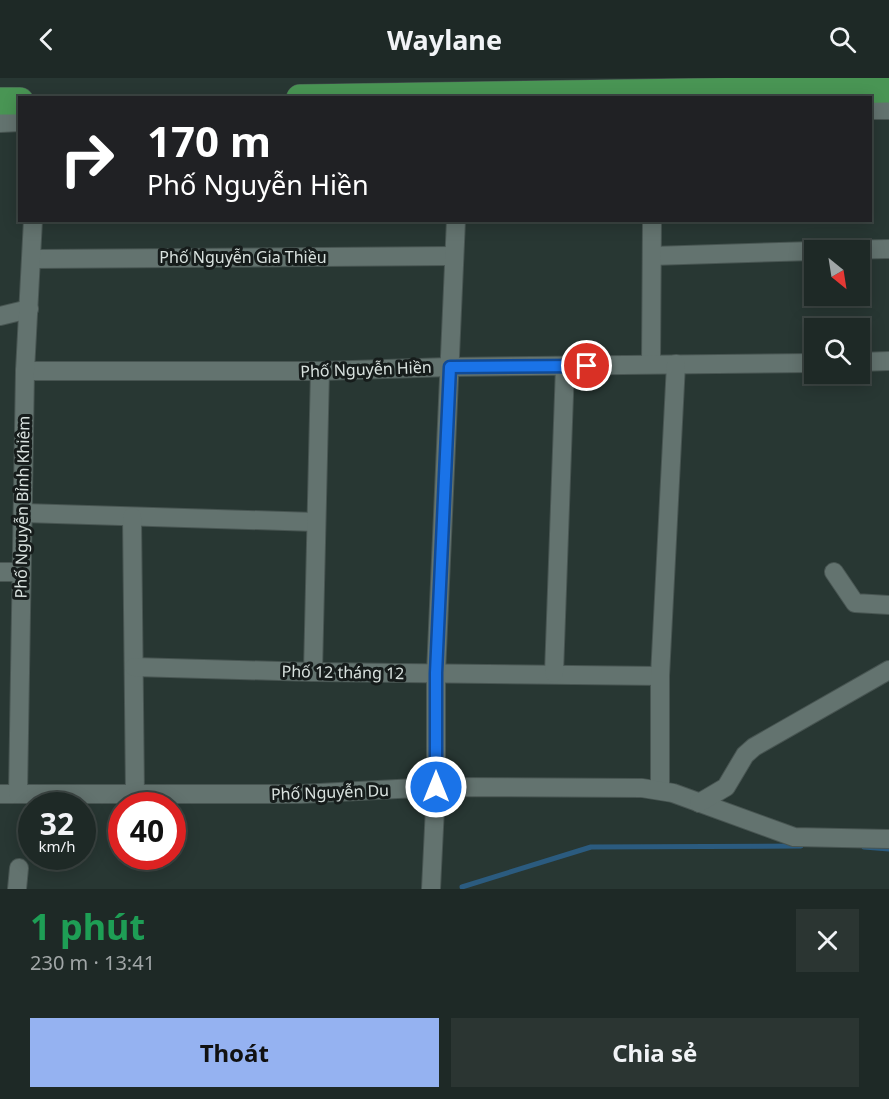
<!DOCTYPE html>
<html lang="vi">
<meta charset="utf-8">
<style>
:root{--surface:#1e2926;--page:#2b3532;--text:#f1f3f6;--muted:#a1a6a7;--line:#3c4543;--accent:#95b2f1}
body{margin:0;font-family:"Noto Sans",sans-serif;background:var(--page);color:var(--text);height:100vh;display:flex;flex-direction:column;font-size:22px;white-space:nowrap}
*{box-sizing:border-box;margin:0}
p{font-size:20px;color:var(--muted)}
.icon{flex:none;width:33px;height:33px;fill:none;stroke:currentColor;stroke-width:2;stroke-linecap:round;stroke-linejoin:round}
.map{position:relative;height:811px;overflow:hidden}
.panel{display:flex;flex-direction:column;background:var(--surface);flex:1}
.panel>*{flex:none}
.guide{position:absolute;left:18px;top:18px;width:854px;height:126px;border-radius:0px;box-shadow:0 3px 15px #0003,0 0 0 2px var(--line);background:#202124;color:#fff;overflow:hidden}
.needle{width:39px;rotate:150deg}
.controls{position:absolute;left:804px;top:162px;display:grid;gap:12px}
.controls a{display:grid;place-items:center;width:66px;height:66px;border-radius:0px;background:var(--surface);box-shadow:0 3px 15px #0003,0 0 0 2px var(--line);font-size:30px}
.speed{position:absolute;left:18px;top:714px;display:flex;gap:12px;font-size:30px;font-weight:700;text-align:center}
.speed>*{display:grid;place-content:center;width:78px;height:78px;border-radius:50%;background:var(--surface);box-shadow:0 3px 15px #0003,0 0 0 2px var(--line);line-height:1}
.speed small{font-size:15px;font-weight:400}
.speed .limit{border:9px solid #d22;background:#fff;color:#111}
.pin{position:absolute;display:grid;place-items:center;width:51px;height:51px;color:#fff;margin:-26px;border:3px solid #fff;border-radius:50%;box-shadow:0 2px 6px #0007}
.me{position:absolute;width:66px;margin:-33px;rotate:0deg;stroke-linejoin:round;filter:drop-shadow(0 0 4px #0008)}
.turn{display:flex;align-items:center;gap:21px;height:126px;padding:0 30px;font-size:27px}
.turn .icon{width:78px;height:78px;stroke-width:2.5}
.turn b{display:block;font-size:42px;line-height:51px}
.round{display:grid;place-items:center;flex:none;width:63px;height:63px;border-radius:0px;background:var(--page)}
.overview{display:flex;align-items:center;justify-content:space-between;height:102px;padding:0 30px}
h1{font-size:36px;font-weight:700;line-height:45px;color:#1e9e55}
.action{display:flex;gap:12px;margin-top:auto;padding:12px 30px}
.action a{flex:1;height:69px;border-radius:0px;background:var(--accent);color:#111;font-size:24px;font-weight:700;line-height:69px;text-align:center}
.action a+a{background:var(--page);color:var(--text)}
header{display:flex;justify-content:space-between;align-items:center;height:78px;padding:0 30px;background:var(--surface);font-size:27px;font-weight:700}
.map>svg:first-child{display:block}
.lines{fill:none;stroke-linecap:round;stroke-linejoin:round}
.stream{stroke:#2b5b7f;stroke-width:5}
.minor-casing{stroke:#485552;stroke-width:20}
.highway-casing{stroke:#485552;stroke-width:28}
.minor{stroke:#63736f;stroke-width:18}
.highway{stroke:#499554;stroke-width:27}
.route-casing{stroke:#114b97;stroke-width:15}
.route{stroke:#1a73e8;stroke-width:10}
.labels{text-anchor:middle;stroke-width:6;stroke-linejoin:round;paint-order:stroke}
.street-label{font-size:16px;fill:#d9e2df;stroke:#161c1b}
</style>
<header><svg class="icon" aria-label="back" viewBox="0 0 24 24"><path d="M15 5l-7 7 7 7"/></svg>Waylane<svg class="icon" aria-label="search" viewBox="0 0 24 24"><circle cx="10" cy="10" r="6"/><path d="M15 15l6 6"/></svg></header>
<div class="map">
<svg width="889" height="811" viewBox="0 0 889 811">
<rect width="100%" height="100%" fill="#283733"/>
<g class="lines">
<g class="stream">
<polyline points="864,769 889,771"/>
<polyline points="462,809 591,769 801,768"/>
</g>
<defs>
<g id="minor">
<polyline points="870,32 889,32"/>
<polyline points="0,45 20,44"/>
<polyline points="836,172 889,171"/>
<polyline points="652,178 814,173"/>
<polyline points="33,181 454,178"/>
<polyline points="0,238 29,231"/>
<polyline points="860,284 889,283"/>
<polyline points="651,286 652,142"/>
<polyline points="25,293 320,293 450,289 814,285"/>
<polyline points="24,435 315,444"/>
<polyline points="132,439 135,717"/>
<polyline points="0,494 20,494"/>
<polyline points="834,494 855,525 889,527"/>
<polyline points="134,589 313,594 660,598"/>
<polyline points="313,594 320,293"/>
<polyline points="554,595 565,289"/>
<polyline points="660,711 660,598 676,286"/>
<polyline points="0,716 300,716 436,709 642,710 673,715 794,759 889,761"/>
<polyline points="18,716 25,293 33,142"/>
<polyline points="699,725 726,709 745,677 754,669 889,592"/>
<polyline points="17,811 19,790"/>
<polyline points="431,811 436,709 436,595 456,142"/>
</g>
<g id="highway">
<polyline points="300,20 889,11"/>
<polyline points="0,23 20,23"/>
</g>
</defs>
<use href="#minor" class="minor-casing"/>
<use href="#highway" class="highway-casing"/>
<use href="#minor" class="minor"/>
<use href="#highway" class="highway"/>
</g>
<g class="lines">
<defs>
<polyline id="route" points="436,709 436,595 450,289 587,288"/>
</defs>
<use href="#route" class="route-casing"/>
<use href="#route" class="route"/>
</g>
<g class="labels">
<g class="street-label">
<text x="243" y="185">Phố Nguyễn Gia Thiều</text>
<text transform="translate(366 291) rotate(-2)" y="6">Phố Nguyễn Hiền</text>
<text transform="translate(22 429) rotate(-89)" y="6">Phố Nguyễn Bỉnh Khiêm</text>
<text transform="translate(343 594) rotate(1)" y="6">Phố 12 tháng 12</text>
<text transform="translate(330 714) rotate(-2)" y="6">Phố Nguyễn Du</text>
</g>
</g>
</svg>
<div class="controls">
<a><svg class="needle" viewBox="-14 -14 28 28"><path d="M0-13l5 13h-10z" fill="#e53935"/><path d="M0 13l5-13h-10z" fill="#a1a6a7"/></svg></a>
<a><svg class="icon" aria-label="search" viewBox="0 0 24 24"><circle cx="10" cy="10" r="6"/><path d="M15 15l6 6"/></svg></a>
</div>
<div class="speed"><div>32<small>km/h</small></div><div class="limit">40</div></div>
<div class="pin" style="left:587px;top:288px;background:#d93025"><svg class="icon" aria-label="arrive" viewBox="0 0 24 24"><path d="M6 21V4h12l-3 4 3 4H6"/></svg></div>
<svg class="me" style="left:436px;top:709px" viewBox="-20 -20 40 40"><circle r="17" fill="#1a73e8" stroke="#fff" stroke-width="3"/><path d="M0-11L8 9 0 5-8 9z" fill="#fff"/></svg>
<div class="guide">
<div class="turn"><svg class="icon" aria-label="right" viewBox="0 0 24 24"><path d="M7 20v-9h11M14 6l5 5-5 5"/></svg><div><b>170 m</b>Phố Nguyễn Hiền</div></div>
</div>
</div>
<section class="panel">
<div class="overview"><div><h1>1 phút</h1><p>230 m · 13:41</p></div><a class="round"><svg class="icon" aria-label="close" viewBox="0 0 24 24"><path d="M6 6l12 12M18 6L6 18"/></svg></a></div>
<div class="action"><a>Thoát</a><a>Chia sẻ</a></div>
</section>
